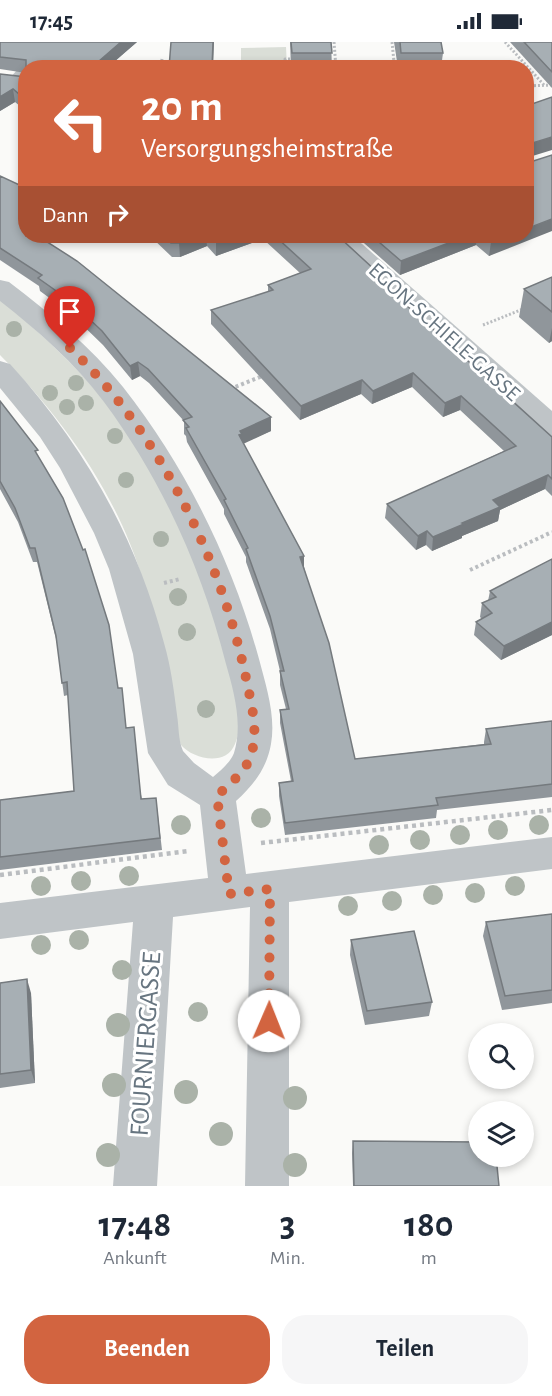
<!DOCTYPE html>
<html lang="de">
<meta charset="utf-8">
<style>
:root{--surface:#fff;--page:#f6f6f7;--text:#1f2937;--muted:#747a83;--accent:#d26440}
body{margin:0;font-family:"Alegreya Sans",sans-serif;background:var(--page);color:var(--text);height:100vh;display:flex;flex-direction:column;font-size:22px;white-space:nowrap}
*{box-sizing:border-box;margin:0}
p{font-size:20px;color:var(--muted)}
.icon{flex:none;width:33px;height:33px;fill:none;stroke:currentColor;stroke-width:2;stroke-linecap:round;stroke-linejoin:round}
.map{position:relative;height:1144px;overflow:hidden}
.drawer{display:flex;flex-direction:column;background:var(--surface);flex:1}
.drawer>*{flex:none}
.guide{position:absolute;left:18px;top:18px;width:516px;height:183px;border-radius:24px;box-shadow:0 3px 9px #0003;background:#d26440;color:#fff;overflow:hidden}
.buttons{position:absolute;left:468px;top:981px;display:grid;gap:12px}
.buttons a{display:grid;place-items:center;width:66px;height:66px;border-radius:50%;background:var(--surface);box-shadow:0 3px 9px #0003;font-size:30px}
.pin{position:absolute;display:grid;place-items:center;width:51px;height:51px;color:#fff;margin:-62px -26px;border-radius:50% 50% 50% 0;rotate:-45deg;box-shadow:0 0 6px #0007}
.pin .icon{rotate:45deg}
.me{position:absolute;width:66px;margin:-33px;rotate:1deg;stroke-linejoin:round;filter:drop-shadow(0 0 4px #0008)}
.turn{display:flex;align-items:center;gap:21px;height:126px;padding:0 24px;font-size:27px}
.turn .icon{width:78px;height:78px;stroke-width:2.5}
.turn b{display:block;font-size:42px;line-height:51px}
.then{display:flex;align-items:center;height:57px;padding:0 24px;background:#0003;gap:12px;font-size:22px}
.eta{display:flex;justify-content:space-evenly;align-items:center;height:102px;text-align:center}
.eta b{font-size:36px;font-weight:700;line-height:42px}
.action{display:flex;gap:12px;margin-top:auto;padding:12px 24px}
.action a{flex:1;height:69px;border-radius:24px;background:var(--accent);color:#fff;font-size:24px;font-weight:700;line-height:69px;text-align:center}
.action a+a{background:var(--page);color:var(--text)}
.status{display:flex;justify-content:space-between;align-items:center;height:42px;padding:0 30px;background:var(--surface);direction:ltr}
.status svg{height:16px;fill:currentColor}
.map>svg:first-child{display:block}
.green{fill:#daded7}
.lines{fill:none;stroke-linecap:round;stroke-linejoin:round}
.path-far2{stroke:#babdc0;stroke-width:3;stroke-dasharray:2 2;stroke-linecap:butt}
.path-far1{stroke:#babdc0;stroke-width:4;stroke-dasharray:3 3;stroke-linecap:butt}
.path{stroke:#babdc0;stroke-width:4.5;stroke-dasharray:4 4;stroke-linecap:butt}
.minor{fill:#bfc4c7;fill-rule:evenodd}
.tree{fill:#aab2a8}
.wall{fill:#90969b}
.shaded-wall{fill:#757a7e}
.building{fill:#a7afb4;stroke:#757a7e;stroke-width:1.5}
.route{stroke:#d26440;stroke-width:10;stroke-dasharray:0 18}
.labels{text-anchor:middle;stroke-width:6;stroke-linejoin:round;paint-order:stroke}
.street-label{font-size:22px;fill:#677580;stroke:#fff}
.near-street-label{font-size:27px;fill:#677580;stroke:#fff}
</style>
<div class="status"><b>17:45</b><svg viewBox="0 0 49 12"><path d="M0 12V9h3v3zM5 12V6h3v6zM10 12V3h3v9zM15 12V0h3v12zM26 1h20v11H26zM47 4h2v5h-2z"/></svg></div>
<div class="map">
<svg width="552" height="1144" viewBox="0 0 552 1144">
<rect width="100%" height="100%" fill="#fafaf8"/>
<g class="green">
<polygon points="286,5 287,25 241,25 241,6"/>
<path d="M0,257C46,296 93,338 127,389C173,458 205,537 226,618C233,644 246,676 235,702C226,725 193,717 181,703C162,650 158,592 143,539C118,453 62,375 0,313Z"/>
</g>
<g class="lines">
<g class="path-far2">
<polyline points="334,0 336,26"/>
<polyline points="392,0 394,20"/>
<polyline points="505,0 545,44"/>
<polyline points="161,26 162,17"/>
<polyline points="285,26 285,17 291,17"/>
<polyline points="394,26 394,20 397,20"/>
<polyline points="526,44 552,43"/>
<polyline points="483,283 523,267"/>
</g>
<g class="path-far1">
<polyline points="230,347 265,333"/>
<polyline points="470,528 552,490"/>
<polyline points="164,541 180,537"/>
</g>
<g class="path">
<polyline points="261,801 552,768"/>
<polyline points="0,833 188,809"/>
</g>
<g class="minor">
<polygon points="26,25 26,43 11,43 8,38 18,27"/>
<polygon points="326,194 353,194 552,369 552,395 542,392"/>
<path d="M0,238L9,240C51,272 90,304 123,345C186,425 232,519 259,617C266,644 276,674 271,702C267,726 253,744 236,759L246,832L552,795V827L289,860V1144H245L250,865L173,875L157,1144H113L133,880L0,897V861L208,836L200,763L168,743L148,711L133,612L109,527L94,491L60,426L40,395L0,346V319L10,322C84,403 136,495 164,601C171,625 174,649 177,673C179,685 178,697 183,709L194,721L213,735C220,729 230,721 234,711C243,682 234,650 226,622C202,527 162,438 104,360C75,321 38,289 0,259Z"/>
</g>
</g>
<g class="tree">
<circle cx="14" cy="287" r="8"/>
<circle cx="76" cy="341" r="8"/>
<circle cx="50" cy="351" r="8"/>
<circle cx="86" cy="361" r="8"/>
<circle cx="67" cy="365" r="8"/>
<circle cx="115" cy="394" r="8"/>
<circle cx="126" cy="438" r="8"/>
<circle cx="161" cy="497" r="8"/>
<circle cx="178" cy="555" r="9"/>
<circle cx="187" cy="590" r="9"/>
<circle cx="206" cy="667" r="9"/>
<circle cx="261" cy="776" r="10"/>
<circle cx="181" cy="783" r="10"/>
<circle cx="539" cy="783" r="10"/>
<circle cx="498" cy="788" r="10"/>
<circle cx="460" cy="793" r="10"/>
<circle cx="420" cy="798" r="10"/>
<circle cx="379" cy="803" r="10"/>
<circle cx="129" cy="834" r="10"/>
<circle cx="81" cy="839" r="10"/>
<circle cx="41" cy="844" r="10"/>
<circle cx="515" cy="844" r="10"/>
<circle cx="475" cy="851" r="10"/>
<circle cx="433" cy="853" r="10"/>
<circle cx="392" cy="859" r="10"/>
<circle cx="348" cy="864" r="10"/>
<circle cx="79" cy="898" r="10"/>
<circle cx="41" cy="903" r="10"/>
<circle cx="122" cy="928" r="10"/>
<circle cx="198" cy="970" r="10"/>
<circle cx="118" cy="983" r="12"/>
<circle cx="114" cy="1043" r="12"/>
<circle cx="186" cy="1050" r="12"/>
<circle cx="295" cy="1056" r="12"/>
<circle cx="221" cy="1092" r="12"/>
<circle cx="108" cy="1113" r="12"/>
<circle cx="295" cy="1123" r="12"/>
</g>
<g class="wall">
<polygon points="0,0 137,0 107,26 26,26 26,31 0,27"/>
<polygon points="290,0 331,0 332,26 291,26"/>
<polygon points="394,0 441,0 443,11 441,26 398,26"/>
<polygon points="510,0 552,0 552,46"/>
<polygon points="0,32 26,35 26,69 15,60 0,69"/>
<polygon points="0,134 44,198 271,389 243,401 304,514 304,525 355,717 484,702 484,700 486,687 552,679 552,755 437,768 436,776 285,793 279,754 279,741 291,739 280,681 280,668 286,667 280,643 280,629 270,587 246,520 246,515 224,472 224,467 187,400 186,394 184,392 184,379 149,341 140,334 132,338 103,303 71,272 40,249 39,244 0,218"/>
<polygon points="150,194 338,194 376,229 376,235 552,395 552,454 545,447 500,468 498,479 462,494 462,496 432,509 426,503 416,508 385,476 387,462 504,409 460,368 443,375 412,345 372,362 361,352 300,378 211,282 211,268 268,250 268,243 300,231 263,197 216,214 207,204 180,215 172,215"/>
<polygon points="356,194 526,194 489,214 476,203 400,233"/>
<polygon points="552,235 552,299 549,301 519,275 524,247"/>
<polygon points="0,359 40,417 118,646 122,646 126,685 142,757 156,756 162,808 0,828 0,758 74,749 68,653 64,654 57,601 37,520 33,520 18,480 0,447"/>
<polygon points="552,517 552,593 501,618 474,593 476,580 482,577 480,575 482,561 488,559 490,549"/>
<polygon points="552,872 552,961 502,968 483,894 486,880"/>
<polygon points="351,898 432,960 429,974 365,983 350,913"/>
<polygon points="0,941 31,951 35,1041 0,1046"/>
<polygon points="353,1099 499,1144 353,1144 352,1111"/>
</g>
<g class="shaded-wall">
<polygon points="121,0 137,0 107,26 91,26"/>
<polygon points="213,0 214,0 213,26 212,26"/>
<polygon points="13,47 15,60 0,69 0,55"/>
<polygon points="552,95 552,108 526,116 526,103"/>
<polygon points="552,177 552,189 489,214 491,200 508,194 526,194 526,187"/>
<polygon points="32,194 52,194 34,203"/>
<polygon points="198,194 206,194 207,204 180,215 179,201"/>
<polygon points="234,194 263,194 263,197 216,214 216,200"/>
<polygon points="467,194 477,194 476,203 400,233 401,219"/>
<polygon points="552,286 552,299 549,301"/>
<polygon points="138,320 140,334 132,338 130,324"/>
<polygon points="413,331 412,345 372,362 373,349"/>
<polygon points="362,338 361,352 300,378 301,364"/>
<polygon points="461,354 460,368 443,375 445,361"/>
<polygon points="271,375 271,389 243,402 239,393 240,389"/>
<polygon points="548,433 545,447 500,468 498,479 462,494 462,496 432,509 433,495 462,481 493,458"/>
<polygon points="427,489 426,503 416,508 418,494"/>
<polygon points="304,514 304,527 300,515"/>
<polygon points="552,580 552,593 501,618 504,604"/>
<polygon points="27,937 31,951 35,1041 31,1028"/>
</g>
<g class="building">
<polygon points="0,0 121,0 91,26 26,26 26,18 0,15"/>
<polygon points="171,0 213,0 212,26 169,26"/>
<polygon points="291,0 331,0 332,11 292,11"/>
<polygon points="400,0 441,0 443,11 401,11"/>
<polygon points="524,0 552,0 552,30"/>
<polygon points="0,32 26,35 26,58 13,47 0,55"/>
<polygon points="552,55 552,95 526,103 526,64"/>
<polygon points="552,113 552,177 526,187 526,118 527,121"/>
<polygon points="0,134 26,146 26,194 38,194 77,219 271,375 240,389 242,392 239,393 304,514 300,515 329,601 355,717 491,702 486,687 552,679 552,742 436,756 438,763 285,781 279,741 293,739 280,668 289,667 280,629 284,629 270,574 246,507 248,506 224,458 226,457 186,386 189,385 183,378 192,375 148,327 138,320 130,324 102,289 69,258 38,236 42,233 0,206"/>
<polygon points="163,194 198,194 179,201 171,201"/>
<polygon points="209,194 234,194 216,200"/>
<polygon points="275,194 338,194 376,229 371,231 552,395 552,437 548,433 493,458 500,465 462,481 464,482 433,495 427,489 418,494 387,462 516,404 461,354 445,361 413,331 373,349 362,338 301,364 211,268 273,248 268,243 311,227"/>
<polygon points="372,194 467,194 401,219"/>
<polygon points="483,194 508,194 491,200"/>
<polygon points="552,235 552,270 524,247"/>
<polygon points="0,359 38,408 35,409 63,456 83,508 85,507 109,583 118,646 122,646 126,686 134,685 141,757 156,756 160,796 0,815 0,758 74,749 67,640 62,641 56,594 35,506 30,506 15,466 0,439"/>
<polygon points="552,517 552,580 504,604 476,580 492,571 482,561 496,555 490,549"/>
<polygon points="552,872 552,948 505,954 486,880"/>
<polygon points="414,889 432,960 367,969 351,898"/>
<polygon points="27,937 31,1028 0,1032 0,941"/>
<polygon points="353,1099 478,1100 478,1114 496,1114 499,1144 354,1144"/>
</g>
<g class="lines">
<path class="route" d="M70,306C159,390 221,517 246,636C251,661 259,688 251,713C246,730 229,742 217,754L229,852L270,847L269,979"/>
</g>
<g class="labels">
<g class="street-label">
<text transform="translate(445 289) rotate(42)" y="8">EGON-SCHIELE-GASSE</text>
</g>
<g class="near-street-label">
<text transform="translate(145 1002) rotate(-86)" y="9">FOURNIERGASSE</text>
</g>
</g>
</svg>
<div class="buttons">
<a><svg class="icon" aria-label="search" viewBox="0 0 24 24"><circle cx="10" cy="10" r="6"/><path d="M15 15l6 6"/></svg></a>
<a><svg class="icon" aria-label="layers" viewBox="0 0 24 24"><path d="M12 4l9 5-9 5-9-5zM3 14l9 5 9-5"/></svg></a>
</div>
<div class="pin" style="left:70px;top:306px;background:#d93025"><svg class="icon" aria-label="arrive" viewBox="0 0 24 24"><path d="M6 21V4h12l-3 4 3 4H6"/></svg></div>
<svg class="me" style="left:269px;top:979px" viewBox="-20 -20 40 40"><circle r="19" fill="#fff"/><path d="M0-13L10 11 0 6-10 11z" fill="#d26440"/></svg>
<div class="guide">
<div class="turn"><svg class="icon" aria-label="left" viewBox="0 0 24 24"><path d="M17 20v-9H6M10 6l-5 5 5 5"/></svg><div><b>20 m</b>Versorgungsheimstraße</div></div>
<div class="then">Dann<svg class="icon" aria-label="right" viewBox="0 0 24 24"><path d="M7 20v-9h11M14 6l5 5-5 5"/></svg></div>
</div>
</div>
<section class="drawer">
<div class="eta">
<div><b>17:48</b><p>Ankunft</p></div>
<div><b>3</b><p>Min.</p></div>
<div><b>180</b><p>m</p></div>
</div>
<div class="action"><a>Beenden</a><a>Teilen</a></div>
</section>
